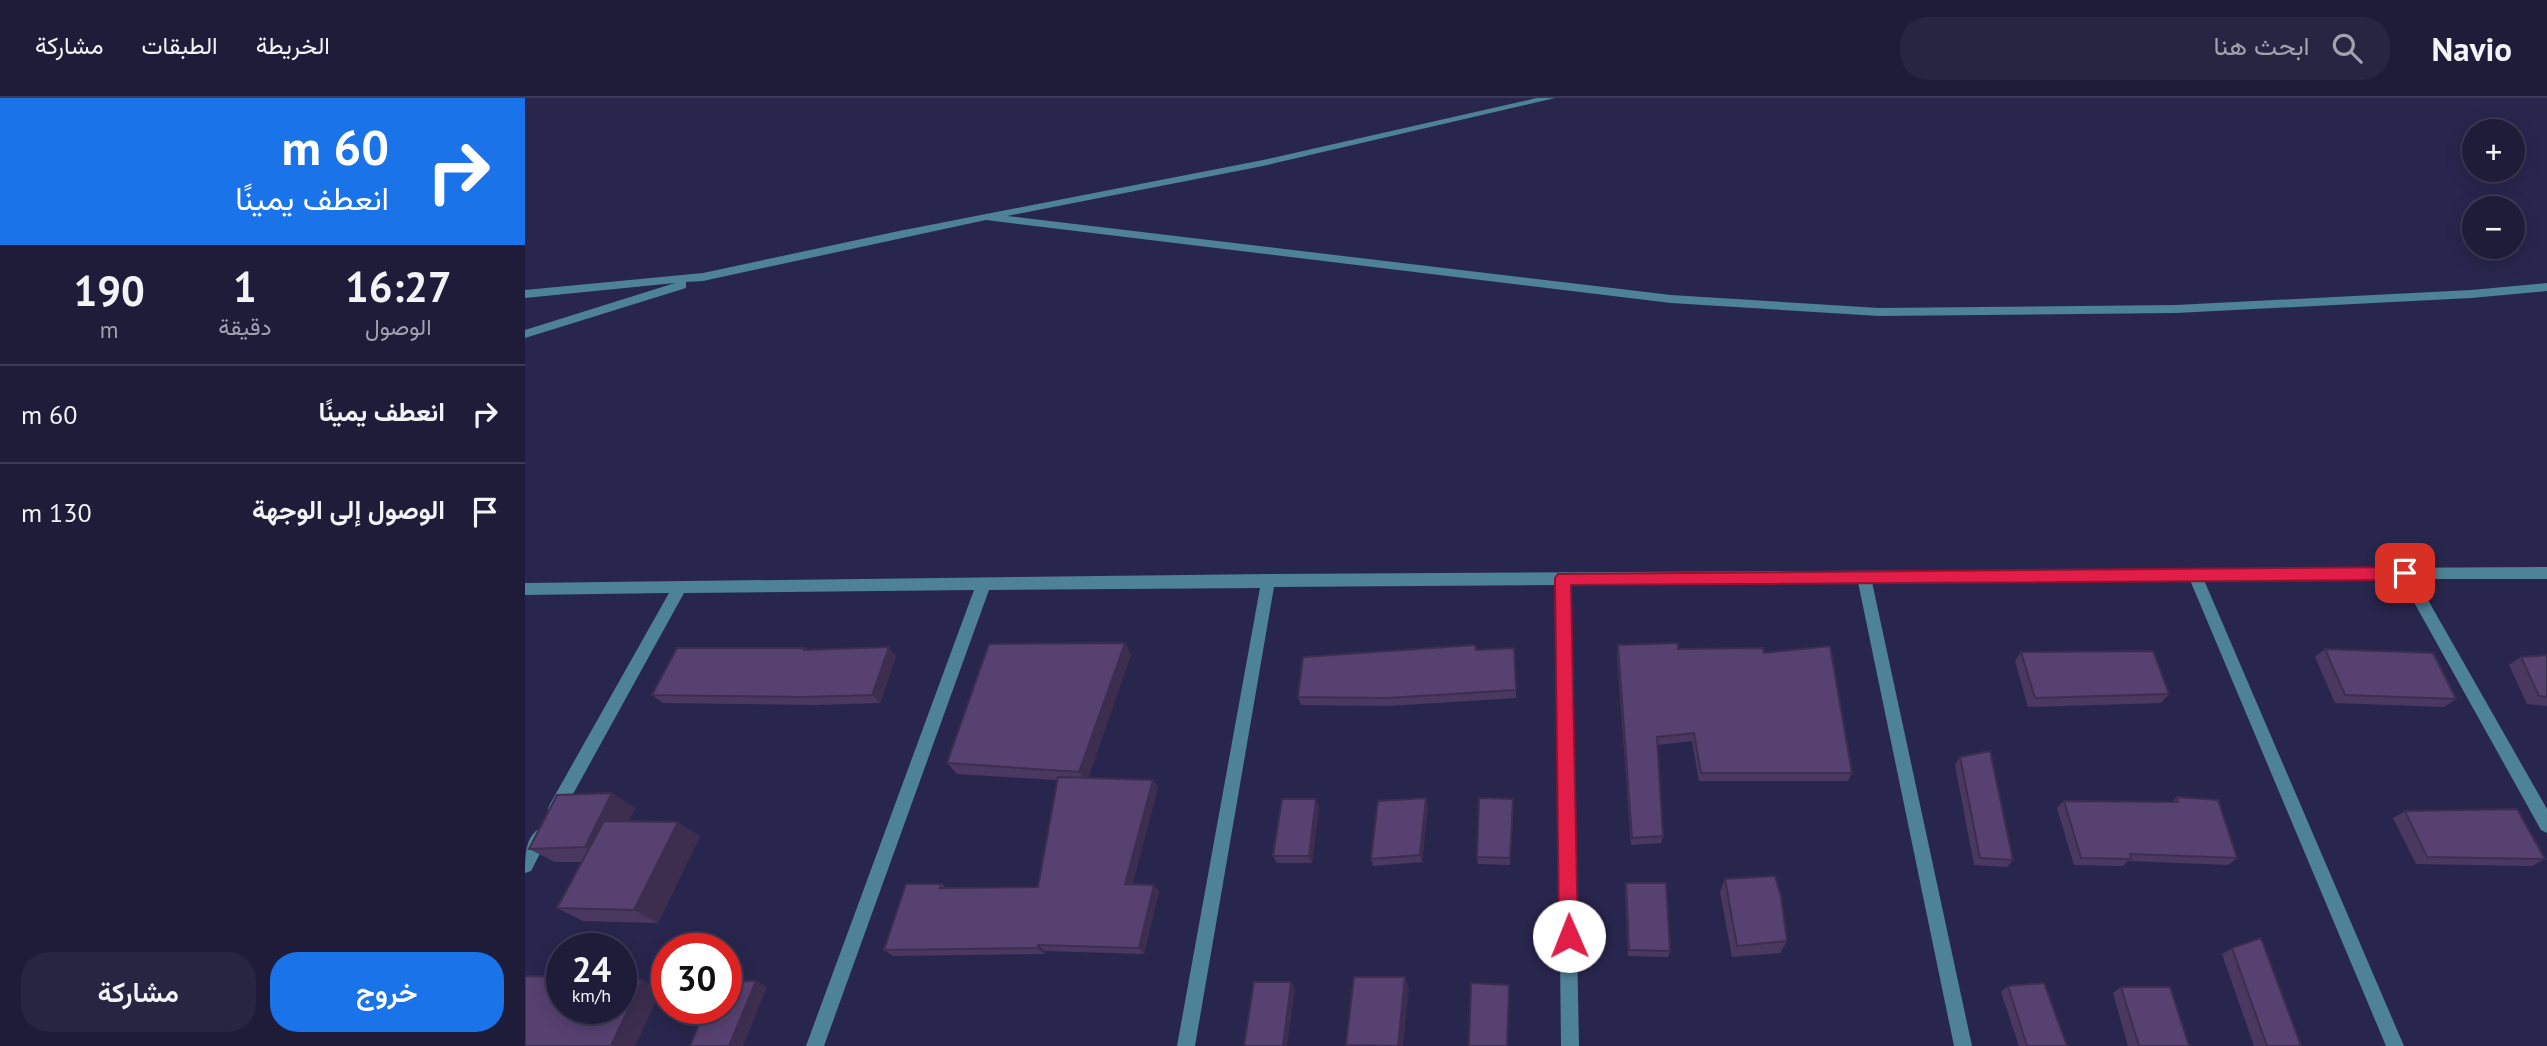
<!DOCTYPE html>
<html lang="ar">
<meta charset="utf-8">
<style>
:root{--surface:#1f1c3a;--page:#272542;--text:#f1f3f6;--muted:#a1a1af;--line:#3c3a54;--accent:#1a73e8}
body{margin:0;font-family:"PT Sans",Vazirmatn,sans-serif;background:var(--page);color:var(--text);direction:rtl;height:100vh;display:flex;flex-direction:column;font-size:26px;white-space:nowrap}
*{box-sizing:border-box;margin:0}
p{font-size:23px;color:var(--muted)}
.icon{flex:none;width:38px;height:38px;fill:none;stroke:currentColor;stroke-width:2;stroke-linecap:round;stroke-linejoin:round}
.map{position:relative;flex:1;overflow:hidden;direction:ltr}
.side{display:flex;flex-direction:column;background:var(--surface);width:525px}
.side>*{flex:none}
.banner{background:#1a73e8;color:#fff;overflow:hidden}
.buttons{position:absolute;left:1937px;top:21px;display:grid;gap:14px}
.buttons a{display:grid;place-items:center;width:63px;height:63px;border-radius:50%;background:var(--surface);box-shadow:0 4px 18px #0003,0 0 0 2px var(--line);font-size:35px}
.speed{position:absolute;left:21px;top:835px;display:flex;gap:14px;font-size:35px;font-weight:700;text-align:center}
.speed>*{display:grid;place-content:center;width:91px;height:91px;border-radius:50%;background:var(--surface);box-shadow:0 4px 18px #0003,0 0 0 2px var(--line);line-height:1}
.speed small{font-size:18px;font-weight:400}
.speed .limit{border:10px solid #d22;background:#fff;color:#111}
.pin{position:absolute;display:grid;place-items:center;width:60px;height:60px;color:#fff;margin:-30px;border-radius:14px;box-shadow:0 4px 10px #0006}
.me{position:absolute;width:77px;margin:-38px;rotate:359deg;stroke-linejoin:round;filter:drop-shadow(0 0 5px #0008)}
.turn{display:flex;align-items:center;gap:24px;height:147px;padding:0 21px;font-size:32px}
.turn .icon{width:91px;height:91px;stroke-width:2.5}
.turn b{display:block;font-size:49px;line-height:60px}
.eta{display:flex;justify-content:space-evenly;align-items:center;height:119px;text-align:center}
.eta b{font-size:42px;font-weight:600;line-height:49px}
.button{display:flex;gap:14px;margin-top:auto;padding:14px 21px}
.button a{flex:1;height:80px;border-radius:28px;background:var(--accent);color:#fff;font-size:28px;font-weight:600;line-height:80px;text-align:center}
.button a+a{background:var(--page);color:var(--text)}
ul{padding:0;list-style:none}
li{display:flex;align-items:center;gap:21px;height:98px;padding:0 21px;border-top:2px solid var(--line)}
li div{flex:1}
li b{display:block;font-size:26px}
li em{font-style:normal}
header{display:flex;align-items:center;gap:42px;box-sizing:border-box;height:98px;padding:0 35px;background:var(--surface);border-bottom:2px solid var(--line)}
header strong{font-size:33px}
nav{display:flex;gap:38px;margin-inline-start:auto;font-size:24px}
.search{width:490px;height:63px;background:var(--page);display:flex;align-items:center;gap:18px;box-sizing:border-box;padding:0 24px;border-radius:28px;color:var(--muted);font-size:26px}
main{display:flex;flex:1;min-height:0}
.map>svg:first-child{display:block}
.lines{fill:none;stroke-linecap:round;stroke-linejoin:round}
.street{fill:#4e8296;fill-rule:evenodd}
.wall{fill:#4b3861}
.shaded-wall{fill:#3d2e4f}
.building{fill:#574171;stroke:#3d2e4f;stroke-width:2}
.route{fill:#e11d48;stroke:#92132f;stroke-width:2}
</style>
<header>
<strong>Navio</strong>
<div class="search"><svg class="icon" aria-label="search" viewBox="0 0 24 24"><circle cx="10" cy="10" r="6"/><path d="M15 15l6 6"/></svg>ابحث هنا</div>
<nav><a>الخريطة</a><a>الطبقات</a><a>مشاركة</a></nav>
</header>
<main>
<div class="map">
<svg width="2022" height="948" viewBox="0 0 2022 948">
<rect width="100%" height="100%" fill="#29264e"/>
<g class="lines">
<g class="street">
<polygon points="1012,0 1030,0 738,68 482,118 1146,197 1354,210 1651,207 1946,192 2022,185 2022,193 1946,200 1651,215 1354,218 1146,205 461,122 178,183 161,184 161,190 0,240 0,232 150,185 0,200 0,192 178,175 374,133 738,62"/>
<polygon points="2022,469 2022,481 1891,481 2022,711 2022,735 2016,732 1876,481 1679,482 1879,948 1861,948 1665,482 1347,484 1447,948 1429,948 1333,484 1045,487 1054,948 1036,948 1031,487 749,489 670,948 652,948 735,490 464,492 299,948 281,948 449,492 159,495 37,716 31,719 25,716 23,711 25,706 144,495 0,497 0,485 743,476"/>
<path d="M16,730L22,732L24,738L6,773L0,775C0,759 0,737 16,730Z"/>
</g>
</g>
<g class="wall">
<polygon points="1093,547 1239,555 1327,675 1323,683 1174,683 1167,643 1132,647 1138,738 1136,745 1106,747 1092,556"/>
<polygon points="280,550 282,552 371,558 355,605 289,607 138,605 127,597"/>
<polygon points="989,550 991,600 863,608 776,607 773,599"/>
<polygon points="1800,551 1931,601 1919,609 1810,605 1790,559"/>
<polygon points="1496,554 1644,596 1636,605 1503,609 1490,563"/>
<polygon points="606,556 563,680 628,682 633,690 607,786 629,787 634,793 619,856 520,853 519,856 368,858 359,852 417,786 421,790 513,789 532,682 432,676 422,665"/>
<polygon points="2022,557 2022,608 2002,606 1984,567 1996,559"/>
<polygon points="1435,659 1488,762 1482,769 1449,767 1430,667"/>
<polygon points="87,695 110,710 104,723 175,738 133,825 58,823 32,810 57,764 30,764 4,751"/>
<polygon points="1652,699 1712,760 1703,767 1603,763 1598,768 1549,767 1532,710 1539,703 1647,704"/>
<polygon points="988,701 985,767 953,766 952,759"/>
<polygon points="794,708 787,765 752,765 748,758"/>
<polygon points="903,708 897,764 848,768 846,761"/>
<polygon points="1880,713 2020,761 2007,768 1891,766 1868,720"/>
<polygon points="1200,781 1262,843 1255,855 1207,859 1195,794"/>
<polygon points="1101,785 1145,853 1143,859 1103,858 1100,792"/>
<polygon points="1707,850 1776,948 1729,948 1697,856"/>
<polygon points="1483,888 1542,948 1494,948 1476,894"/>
<polygon points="1596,889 1664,948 1603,948 1588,895"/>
</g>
<g class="shaded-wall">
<polygon points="600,545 606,556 562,684 554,674"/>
<polygon points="364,549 371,558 355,605 347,597"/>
<polygon points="628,682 633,690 606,793 600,786"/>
<polygon points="87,695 110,710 85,763 60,749"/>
<polygon points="901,700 903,708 897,764 895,757"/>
<polygon points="791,701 794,708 787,765 784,758"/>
<polygon points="153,724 175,738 133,825 109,812"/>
<polygon points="629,787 634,793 619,856 614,850"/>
<polygon points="513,847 520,853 519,856 512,850"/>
<polygon points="880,879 884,890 878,948 873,948"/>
<polygon points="117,882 137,890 110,948 86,948"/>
<polygon points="231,883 242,889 218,948 204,948"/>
<polygon points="766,884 770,890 762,948 758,948"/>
</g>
<g class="building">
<polygon points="600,545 554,674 422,665 464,546"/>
<polygon points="1153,545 1153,551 1238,550 1239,555 1305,548 1327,675 1176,675 1169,635 1132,639 1138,738 1107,740 1093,547"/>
<polygon points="950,547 951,552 989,550 991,592 862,600 773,599 778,559"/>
<polygon points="364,549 347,597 280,599 127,597 152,550 280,550 279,552"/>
<polygon points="1800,551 1908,555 1931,601 1820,597"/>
<polygon points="1628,553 1644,596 1510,600 1496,554"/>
<polygon points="2022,557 2022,599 2014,598 1996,559"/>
<polygon points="1465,653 1488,762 1455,760 1435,659"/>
<polygon points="533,679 628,682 600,786 629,787 614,850 513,847 512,850 359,852 381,786 417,786 415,790 513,789"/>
<polygon points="87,695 60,749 4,751 32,697"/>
<polygon points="1652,699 1693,702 1712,760 1605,756 1606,761 1556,760 1539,703 1653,704"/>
<polygon points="901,700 895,757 846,761 853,703"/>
<polygon points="954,700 988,701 985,760 952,759"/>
<polygon points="757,701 791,701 784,758 748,758"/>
<polygon points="1992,711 2020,761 1902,759 1880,713"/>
<polygon points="79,723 153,724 109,812 32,810"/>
<polygon points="1250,778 1256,799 1262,843 1212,848 1200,781"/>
<polygon points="1101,785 1141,785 1145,853 1104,852"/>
<polygon points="1736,840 1776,948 1742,948 1707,850"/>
<polygon points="0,878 37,879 37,910 96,910 96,881 117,882 86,948 0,948"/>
<polygon points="829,879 880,879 873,948 821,947"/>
<polygon points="201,883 231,883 204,948 165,948 181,910 201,910"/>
<polygon points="729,884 766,884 758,948 719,948"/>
<polygon points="946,885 984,887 982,948 944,948"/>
<polygon points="1519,885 1542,948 1502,948 1483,888"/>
<polygon points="1596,889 1645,889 1664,948 1614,948"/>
</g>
<polygon class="route" points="1880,469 1887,475 1880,482 1046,487 1053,838 1051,845 1044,848 1037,845 1034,838 1030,480 1033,476"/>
</svg>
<div class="buttons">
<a>+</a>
<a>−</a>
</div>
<div class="speed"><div>24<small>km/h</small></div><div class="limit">30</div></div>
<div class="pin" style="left:1880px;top:475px;background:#d93025"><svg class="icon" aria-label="arrive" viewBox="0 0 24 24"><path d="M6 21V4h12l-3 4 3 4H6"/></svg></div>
<svg class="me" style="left:1044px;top:838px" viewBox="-20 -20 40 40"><circle r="19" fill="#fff"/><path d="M0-13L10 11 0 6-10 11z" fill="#e11d48"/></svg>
</div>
<section class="side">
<div class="banner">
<div class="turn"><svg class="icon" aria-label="right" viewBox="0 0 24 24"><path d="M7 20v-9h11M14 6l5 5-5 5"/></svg><div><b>60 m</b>انعطف يمينًا</div></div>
</div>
<div class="eta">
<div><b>16:27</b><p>الوصول</p></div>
<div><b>1</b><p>دقيقة</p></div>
<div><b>190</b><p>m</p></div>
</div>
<ul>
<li><svg class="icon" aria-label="right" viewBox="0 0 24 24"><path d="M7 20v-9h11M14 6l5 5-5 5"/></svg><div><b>انعطف يمينًا</b></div><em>60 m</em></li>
<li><svg class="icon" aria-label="arrive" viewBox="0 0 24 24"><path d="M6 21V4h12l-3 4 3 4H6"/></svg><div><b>الوصول إلى الوجهة</b></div><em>130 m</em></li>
</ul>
<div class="button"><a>خروج</a><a>مشاركة</a></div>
</section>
</main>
